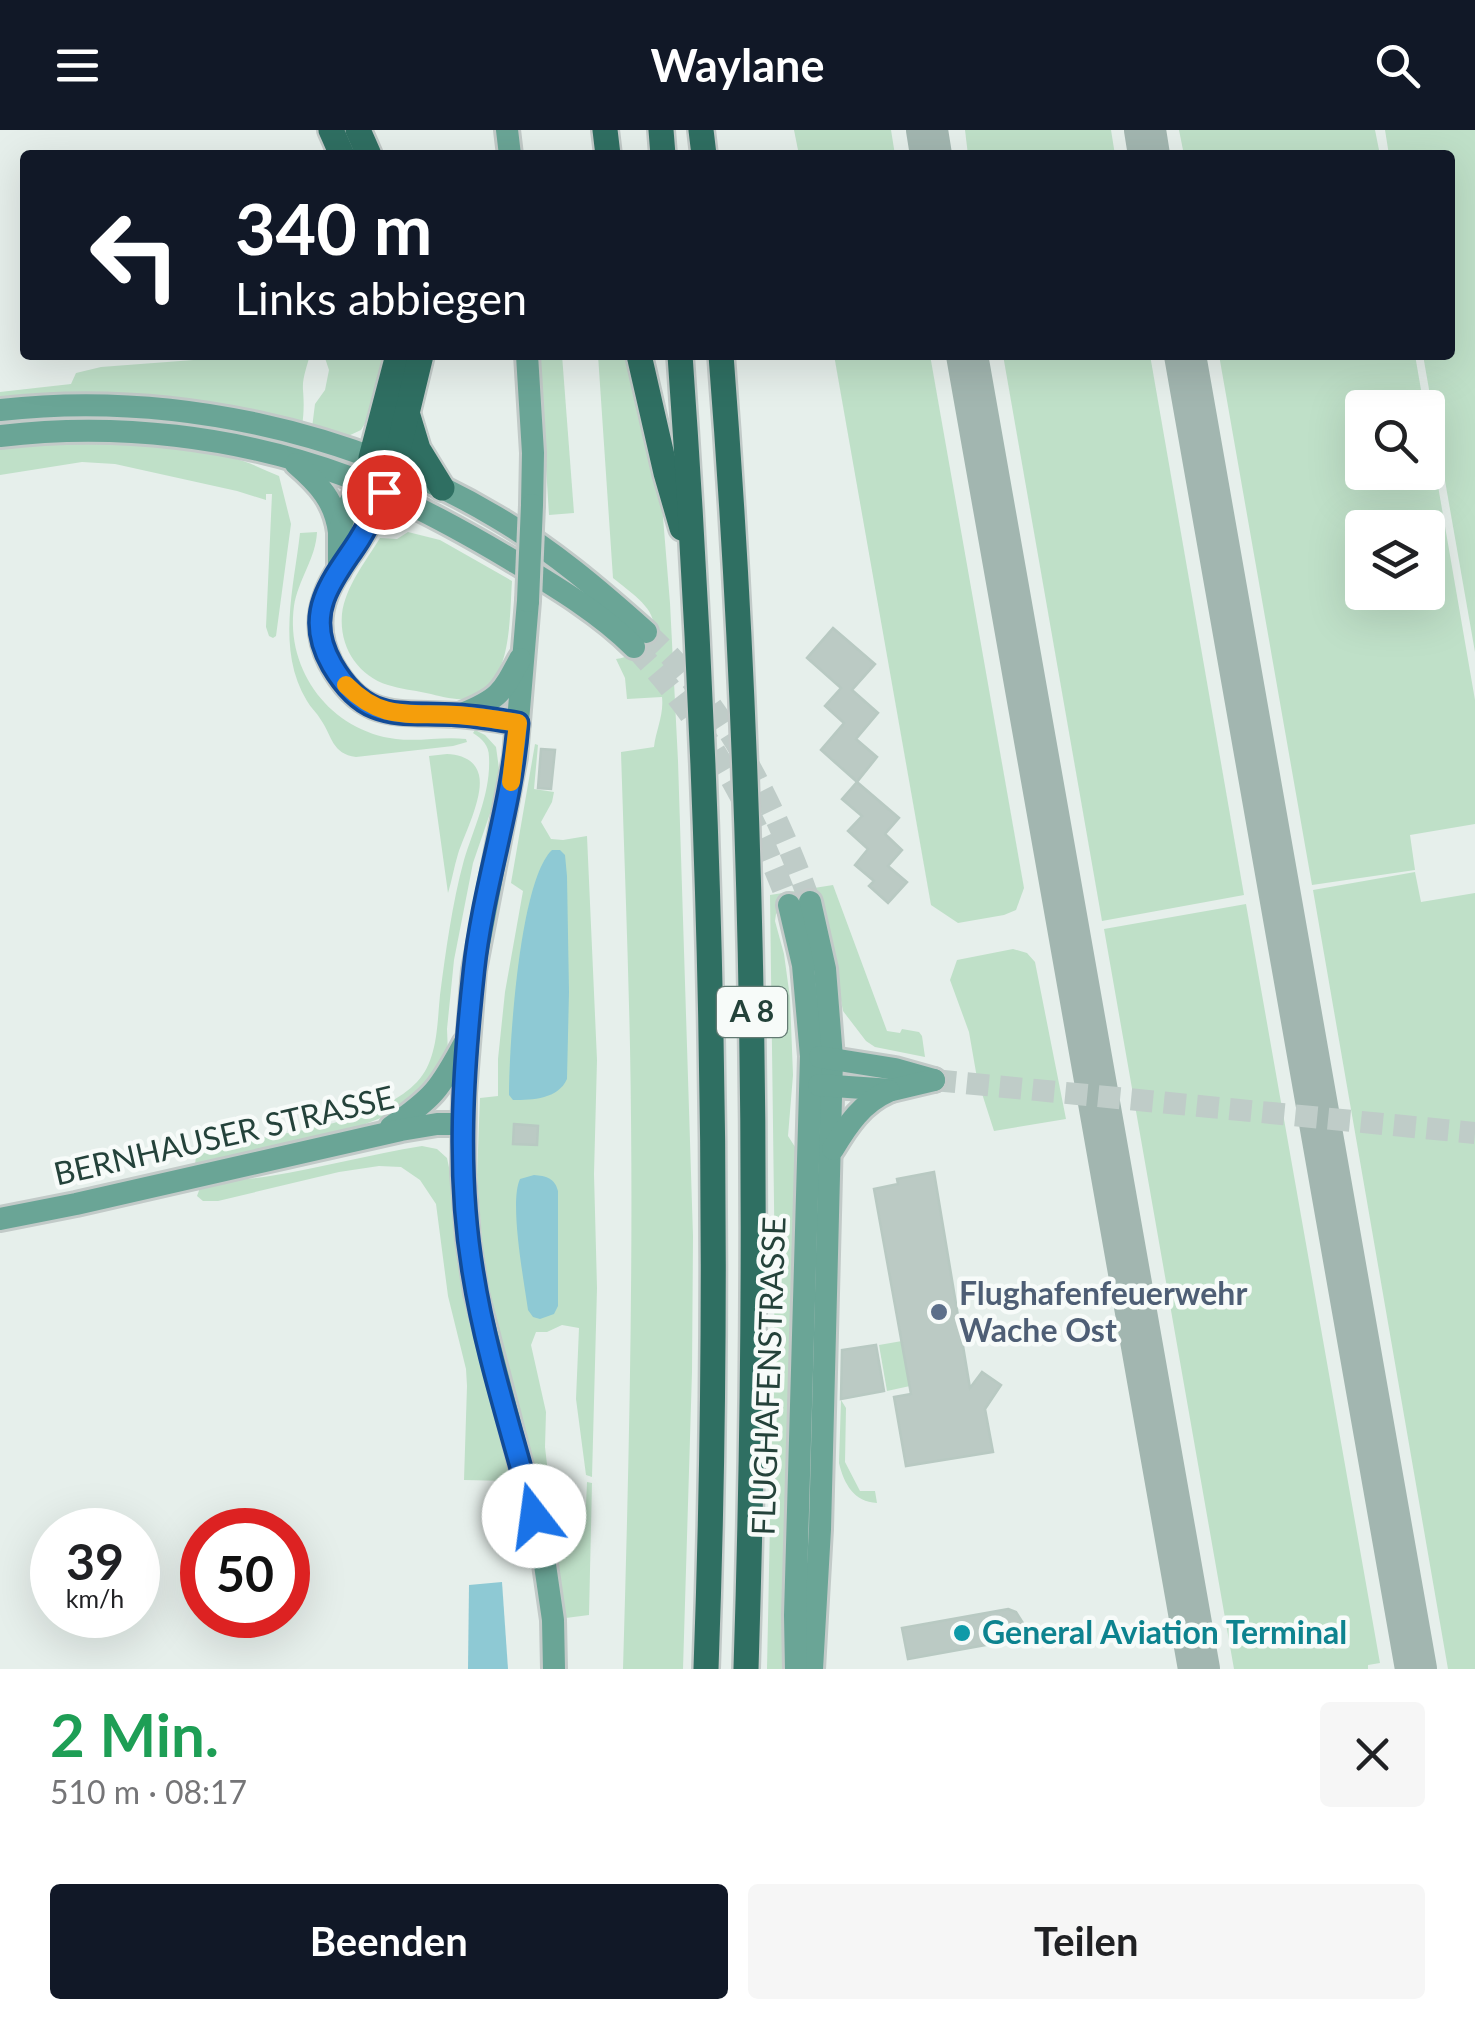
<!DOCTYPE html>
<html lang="de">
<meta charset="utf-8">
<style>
:root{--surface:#fff;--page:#f6f6f6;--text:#202124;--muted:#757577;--accent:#111827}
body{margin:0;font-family:Lato,sans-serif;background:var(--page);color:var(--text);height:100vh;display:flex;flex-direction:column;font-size:38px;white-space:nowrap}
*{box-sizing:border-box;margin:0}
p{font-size:32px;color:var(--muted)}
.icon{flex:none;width:55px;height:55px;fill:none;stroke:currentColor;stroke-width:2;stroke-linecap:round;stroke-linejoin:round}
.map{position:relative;height:1539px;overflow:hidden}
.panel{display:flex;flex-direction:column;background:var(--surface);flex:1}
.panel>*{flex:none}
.top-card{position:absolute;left:20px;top:20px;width:1435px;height:210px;border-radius:10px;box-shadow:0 10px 40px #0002;background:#111827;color:#fff;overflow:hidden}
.tools{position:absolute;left:1345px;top:260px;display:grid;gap:20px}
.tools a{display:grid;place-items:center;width:100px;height:100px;border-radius:10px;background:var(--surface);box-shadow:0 10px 40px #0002;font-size:50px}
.speed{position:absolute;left:30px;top:1378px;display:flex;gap:20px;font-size:50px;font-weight:700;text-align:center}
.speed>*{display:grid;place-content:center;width:130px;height:130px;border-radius:50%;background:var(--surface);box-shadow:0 10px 40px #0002;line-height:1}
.speed small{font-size:25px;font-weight:400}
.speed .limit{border:15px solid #d22;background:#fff;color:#111}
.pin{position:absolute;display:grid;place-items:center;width:85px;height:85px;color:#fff;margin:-42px;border:5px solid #fff;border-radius:50%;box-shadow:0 2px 10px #0007}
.me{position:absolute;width:110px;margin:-55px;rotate:345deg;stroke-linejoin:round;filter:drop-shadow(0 0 8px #0008)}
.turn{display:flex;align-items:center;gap:35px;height:210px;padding:0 50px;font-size:45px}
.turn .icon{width:130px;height:130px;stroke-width:2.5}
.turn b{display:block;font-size:70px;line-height:85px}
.round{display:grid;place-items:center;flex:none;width:105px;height:105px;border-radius:10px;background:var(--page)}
.head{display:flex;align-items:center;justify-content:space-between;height:170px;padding:0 50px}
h1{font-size:60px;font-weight:700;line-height:75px;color:#1e9e55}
.button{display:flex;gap:20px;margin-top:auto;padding:20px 50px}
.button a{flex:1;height:115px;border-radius:10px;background:var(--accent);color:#fff;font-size:40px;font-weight:700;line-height:115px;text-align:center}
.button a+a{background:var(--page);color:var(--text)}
header{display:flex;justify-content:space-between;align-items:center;height:130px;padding:0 50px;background:var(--accent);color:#fff;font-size:45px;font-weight:700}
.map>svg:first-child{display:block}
.green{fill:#bfe0c8;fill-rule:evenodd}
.water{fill:#8ec9d4}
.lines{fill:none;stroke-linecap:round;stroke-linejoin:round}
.taxiway{stroke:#a2b6b0;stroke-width:42}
.building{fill:#bbcac4;stroke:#b8c9c2;stroke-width:2.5}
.major-tunnel{stroke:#bfccc8;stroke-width:22;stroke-dasharray:22 11;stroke-linecap:butt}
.major-casing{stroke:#c2cac8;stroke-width:28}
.highway-casing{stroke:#c2cac8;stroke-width:30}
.major{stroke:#6aa596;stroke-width:22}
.highway{stroke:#2f6f62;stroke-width:25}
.major-bridge-casing{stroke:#c2cac8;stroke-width:28;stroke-linecap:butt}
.major-bridge{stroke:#6aa596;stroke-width:22}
.route-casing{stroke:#114b97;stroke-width:25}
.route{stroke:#1a73e8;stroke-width:18}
.slow{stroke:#f59e0b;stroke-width:18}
.service-dot{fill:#5c6f8a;stroke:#f7fbf9;stroke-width:4}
.culture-dot{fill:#0f9aa8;stroke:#f7fbf9;stroke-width:4}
.labels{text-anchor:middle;stroke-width:9;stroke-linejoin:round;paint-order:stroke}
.shield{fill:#f7fbf9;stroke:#637a73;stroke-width:2.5}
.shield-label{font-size:30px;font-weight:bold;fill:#24423a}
.street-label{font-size:32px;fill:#24423a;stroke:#f7fbf9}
.service-label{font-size:32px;font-weight:bold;fill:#4e5e75;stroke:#f7fbf9;text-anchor:start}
.culture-label{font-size:32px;font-weight:bold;fill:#0d838f;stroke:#f7fbf9;text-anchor:start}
</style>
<header><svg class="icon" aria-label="menu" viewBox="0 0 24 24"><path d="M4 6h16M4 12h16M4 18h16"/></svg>Waylane<svg class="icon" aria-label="search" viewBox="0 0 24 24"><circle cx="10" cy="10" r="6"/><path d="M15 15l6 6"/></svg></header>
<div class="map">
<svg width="1475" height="1539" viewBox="0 0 1475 1539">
<rect width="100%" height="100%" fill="#e6efeb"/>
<g class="green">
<polygon points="794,0 891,0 895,25 799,25"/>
<polygon points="965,0 1111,0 1115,25 968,25"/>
<polygon points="1179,0 1375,0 1380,25 1184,25"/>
<polygon points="1385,0 1475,0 1475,522 1423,225 1450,225 1450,25 1389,25"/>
<path d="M259,225H310C307,236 302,249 303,260C304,273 304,283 302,296L0,270V262L71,254L76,243L101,237Z"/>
<polygon points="324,225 383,225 367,290 361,300 346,307 312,298 315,274 325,260 329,240"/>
<polygon points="539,225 562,225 574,383 549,385"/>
<path d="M598,225H630L662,375L670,473L678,631L693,1106L692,1242L683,1539H623C629,1332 634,1125 630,917C628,819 624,720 621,622L654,617C656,600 664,585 662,567L627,569L625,548L616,529C629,527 637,523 646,514C670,486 632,464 613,448Z"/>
<polygon points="834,225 930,225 1024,758 1016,780 1004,785 958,793 931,775"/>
<polygon points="1003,225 1150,225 1244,765 1102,791"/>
<path d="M1219,225H1415L1424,277L1362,278V342H1428V298L1475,570V694L1410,705L1415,740L1312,755ZM1362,398H1428V462H1362Z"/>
<path d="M87,312C136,314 196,315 243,331C255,335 267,341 279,346L291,394L276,506L273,508L269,506L266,497L272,364H266V370L237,361L115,334L82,332L0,345V318Z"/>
<path d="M317,402C316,428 298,450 294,476C285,541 331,601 396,609C420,612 443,606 466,609L467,612L453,616L356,627C332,624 332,606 321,590C317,583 311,578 307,571C276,520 294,457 300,403Z"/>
<path d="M408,402L440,410L512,451C510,479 511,526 494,549C473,578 455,569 426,563C413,560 400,559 388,555C357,545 339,516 342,484C345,457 366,431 380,408L397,409Z"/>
<path d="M475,600L485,605L496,617L500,646L498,660L473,733L454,830L447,899L448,924L436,952L391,984L350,1000L308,1012L195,1035L196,1026L209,1018C266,1004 375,997 417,952C438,930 437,894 440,865C446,820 452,774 464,730C474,697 491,663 489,627C489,615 482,609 473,603Z"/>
<polygon points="535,614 538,615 534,659 554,662 552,672 541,692 551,709 563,710 587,706 597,930 594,1044 597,1158 592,1347 586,1345 576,1269 579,1198 562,1195 547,1202 536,1202 531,1215 546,1282 545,1317 554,1396 585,1399 587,1352 592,1353 589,1485 558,1489 532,1340 492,1177 483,1125 477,1045 480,968 498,966 498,929 505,862 523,761 511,753"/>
<path d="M447,624C461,625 475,629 479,645C484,666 465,703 458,724C454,737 452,750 448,763L429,626Z"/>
<polygon points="1415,742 1421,772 1475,763 1475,1539 1448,1539 1313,760"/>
<polygon points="833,755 887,901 900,903 902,899 919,902 922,906 925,927 875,917 866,911 843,881 823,775 811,770 783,777 776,784 775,791 784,824 790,868 793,945 788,1006 797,1020 793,1141 796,1142 789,1539 767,1539 775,1149 770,765"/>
<polygon points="1246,774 1380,1533 1368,1535 1368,1539 1234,1539 1104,799"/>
<polygon points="1013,819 1027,823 1035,832 1066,989 994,1001 977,948 969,902 950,850 957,830"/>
<path d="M422,1016L437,1019L447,1028L451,1047L454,1105L466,1179L516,1351L464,1350L467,1256L466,1239L448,1166L436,1074L420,1050L401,1037L379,1036L339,1042L218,1071H203L197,1066L201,1055C224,1050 247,1050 270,1046C321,1038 371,1024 422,1016Z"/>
<polygon points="902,1211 910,1256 887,1261 879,1215"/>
<path d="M841,1270L846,1278L845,1332L860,1361H875L877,1373C854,1372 844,1354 839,1333Z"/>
</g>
<g class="water">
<path d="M552,720H560L565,725L567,746L569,862L567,949C558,969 533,970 513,970L509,965C509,917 519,751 552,720Z"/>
<path d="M534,1045C546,1046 555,1048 558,1061V1176L554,1184L540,1189L533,1187L528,1180C524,1151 509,1072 520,1049Z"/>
<polygon points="502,1452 508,1539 468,1539 469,1455"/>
</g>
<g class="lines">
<g class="taxiway">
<polyline points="927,0 931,25"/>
<polyline points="1145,0 1149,25"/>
<polyline points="967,225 1199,1539"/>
<polyline points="1185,225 1416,1539"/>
</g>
</g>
<g class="building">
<polygon points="833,498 875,534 852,560 878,583 856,609 877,627 857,652 821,620 844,593 825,576 841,558 807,528"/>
<polygon points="541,619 555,620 551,659 538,658"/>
<polygon points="857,652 899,688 885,704 902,720 888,736 907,752 888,773 869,756 874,751 855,735 868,719 848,701 862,686 842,669"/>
<polygon points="514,994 538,996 537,1015 513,1014"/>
<polygon points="934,1042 970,1258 982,1242 1001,1255 985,1279 993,1322 906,1336 894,1267 911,1264 874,1059 898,1054 897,1049"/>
<polygon points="876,1215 884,1261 841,1269 842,1220"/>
<polygon points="1008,1479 1016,1482 1023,1493 1023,1500 1013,1510 908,1529 902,1498"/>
</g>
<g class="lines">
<g class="major-tunnel">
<path d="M646,502C726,576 773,671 810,772"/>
<path d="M634,517C705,591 753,679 789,775"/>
<polyline points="934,950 1475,1003"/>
</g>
<defs>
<g id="major">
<polyline points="507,0 510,25"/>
<polyline points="527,225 533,323 532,375"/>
<path d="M0,280C169,261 350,300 496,387C551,419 599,460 646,502"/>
<path d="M0,306C116,292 237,306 346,346C403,368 458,398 510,429C553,455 599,482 634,517"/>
<path d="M296,334C319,354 335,371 339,402"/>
<path d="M389,349C380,371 371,392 358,412C347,429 333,445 326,465C317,488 319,510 330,532C363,594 399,581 457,585C477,586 498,590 518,593"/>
<polyline points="339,441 339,402 345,383 366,341"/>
<polyline points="528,471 515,627 474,840 464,963 463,1043 468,1109 476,1163 543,1421 553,1490 554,1539"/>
<path d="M462,584C499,569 502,563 520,529"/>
<polyline points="810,772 825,839 832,928 820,1399 812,1539"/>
<polyline points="789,775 803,835 811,926 795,1485 796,1539"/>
<polyline points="820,927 895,939 934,950"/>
<polyline points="819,955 892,960 934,950"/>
<path d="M391,997C433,968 440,959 464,914"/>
<path d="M833,1019C848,994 862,973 889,961"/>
<polyline points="0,1089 76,1074 401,1000 437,994 463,994"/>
</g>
<g id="highway">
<polyline points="331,0 342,25"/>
<polyline points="358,0 369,25"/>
<polyline points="605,0 608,25"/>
<polyline points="661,0 663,25"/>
<polyline points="701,0 704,25"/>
<polyline points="639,225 666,343 682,398"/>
<path d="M680,225C711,662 722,1101 706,1539"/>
<path d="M721,225C755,662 760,1101 746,1539"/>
<polyline points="408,286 418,319 442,358"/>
<polyline points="371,328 398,225"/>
<polyline points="394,337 421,225"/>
</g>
</defs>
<use href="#major" class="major-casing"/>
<use href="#highway" class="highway-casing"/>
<use href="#major" class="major"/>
<use href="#highway" class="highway"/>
<defs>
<polyline id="major-bridge" points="528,471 532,375"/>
</defs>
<use href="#major-bridge" class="major-bridge-casing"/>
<use href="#major-bridge" class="major-bridge"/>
</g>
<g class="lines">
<defs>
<path id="route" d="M384,362C376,379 369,394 359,410C347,429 332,447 324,469C316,491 320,514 332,535C367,595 400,581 458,585C478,586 498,590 518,593C512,677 483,756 474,840C463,940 456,1043 473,1143C486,1225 513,1305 534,1386"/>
</defs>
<use href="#route" class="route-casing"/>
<use href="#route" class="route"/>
<path class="slow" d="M346,555C383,592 409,582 456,585C477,586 498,590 518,593L511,652"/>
</g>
<circle class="service-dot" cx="939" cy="1182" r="10"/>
<circle class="culture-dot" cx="962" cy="1503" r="10"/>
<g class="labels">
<rect class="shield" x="717" y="857" width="70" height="50" rx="8"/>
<g class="shield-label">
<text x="752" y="892">A 8</text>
</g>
<g class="street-label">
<text transform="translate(224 1006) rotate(-13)" y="11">BERNHAUSER STRASSE</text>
<text transform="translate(769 1246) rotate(-88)" y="11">FLUGHAFENSTRASSE</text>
</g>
<g class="service-label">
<text x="959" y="1175">Flughafenfeuerwehr<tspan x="959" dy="37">Wache Ost</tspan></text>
</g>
<g class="culture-label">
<text x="982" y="1514">General Aviation Terminal</text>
</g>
</g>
</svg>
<div class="tools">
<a><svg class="icon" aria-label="search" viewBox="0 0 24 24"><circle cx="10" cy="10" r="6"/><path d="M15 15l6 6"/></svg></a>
<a><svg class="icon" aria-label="layers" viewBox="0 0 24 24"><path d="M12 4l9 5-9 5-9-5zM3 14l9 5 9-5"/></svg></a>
</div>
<div class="speed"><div>39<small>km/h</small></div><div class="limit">50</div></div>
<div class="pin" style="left:384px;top:362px;background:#d93025"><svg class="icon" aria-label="arrive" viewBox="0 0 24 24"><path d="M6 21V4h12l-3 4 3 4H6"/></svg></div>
<svg class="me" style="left:534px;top:1386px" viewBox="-20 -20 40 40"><circle r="19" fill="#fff"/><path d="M0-13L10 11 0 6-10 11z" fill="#1a73e8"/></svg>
<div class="top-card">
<div class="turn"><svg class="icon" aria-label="left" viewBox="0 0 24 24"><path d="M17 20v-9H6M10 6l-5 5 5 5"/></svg><div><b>340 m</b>Links abbiegen</div></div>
</div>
</div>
<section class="panel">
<div class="head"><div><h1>2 Min.</h1><p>510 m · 08:17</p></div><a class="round"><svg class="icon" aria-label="close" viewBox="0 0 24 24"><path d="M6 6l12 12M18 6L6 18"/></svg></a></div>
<div class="button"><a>Beenden</a><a>Teilen</a></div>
</section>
